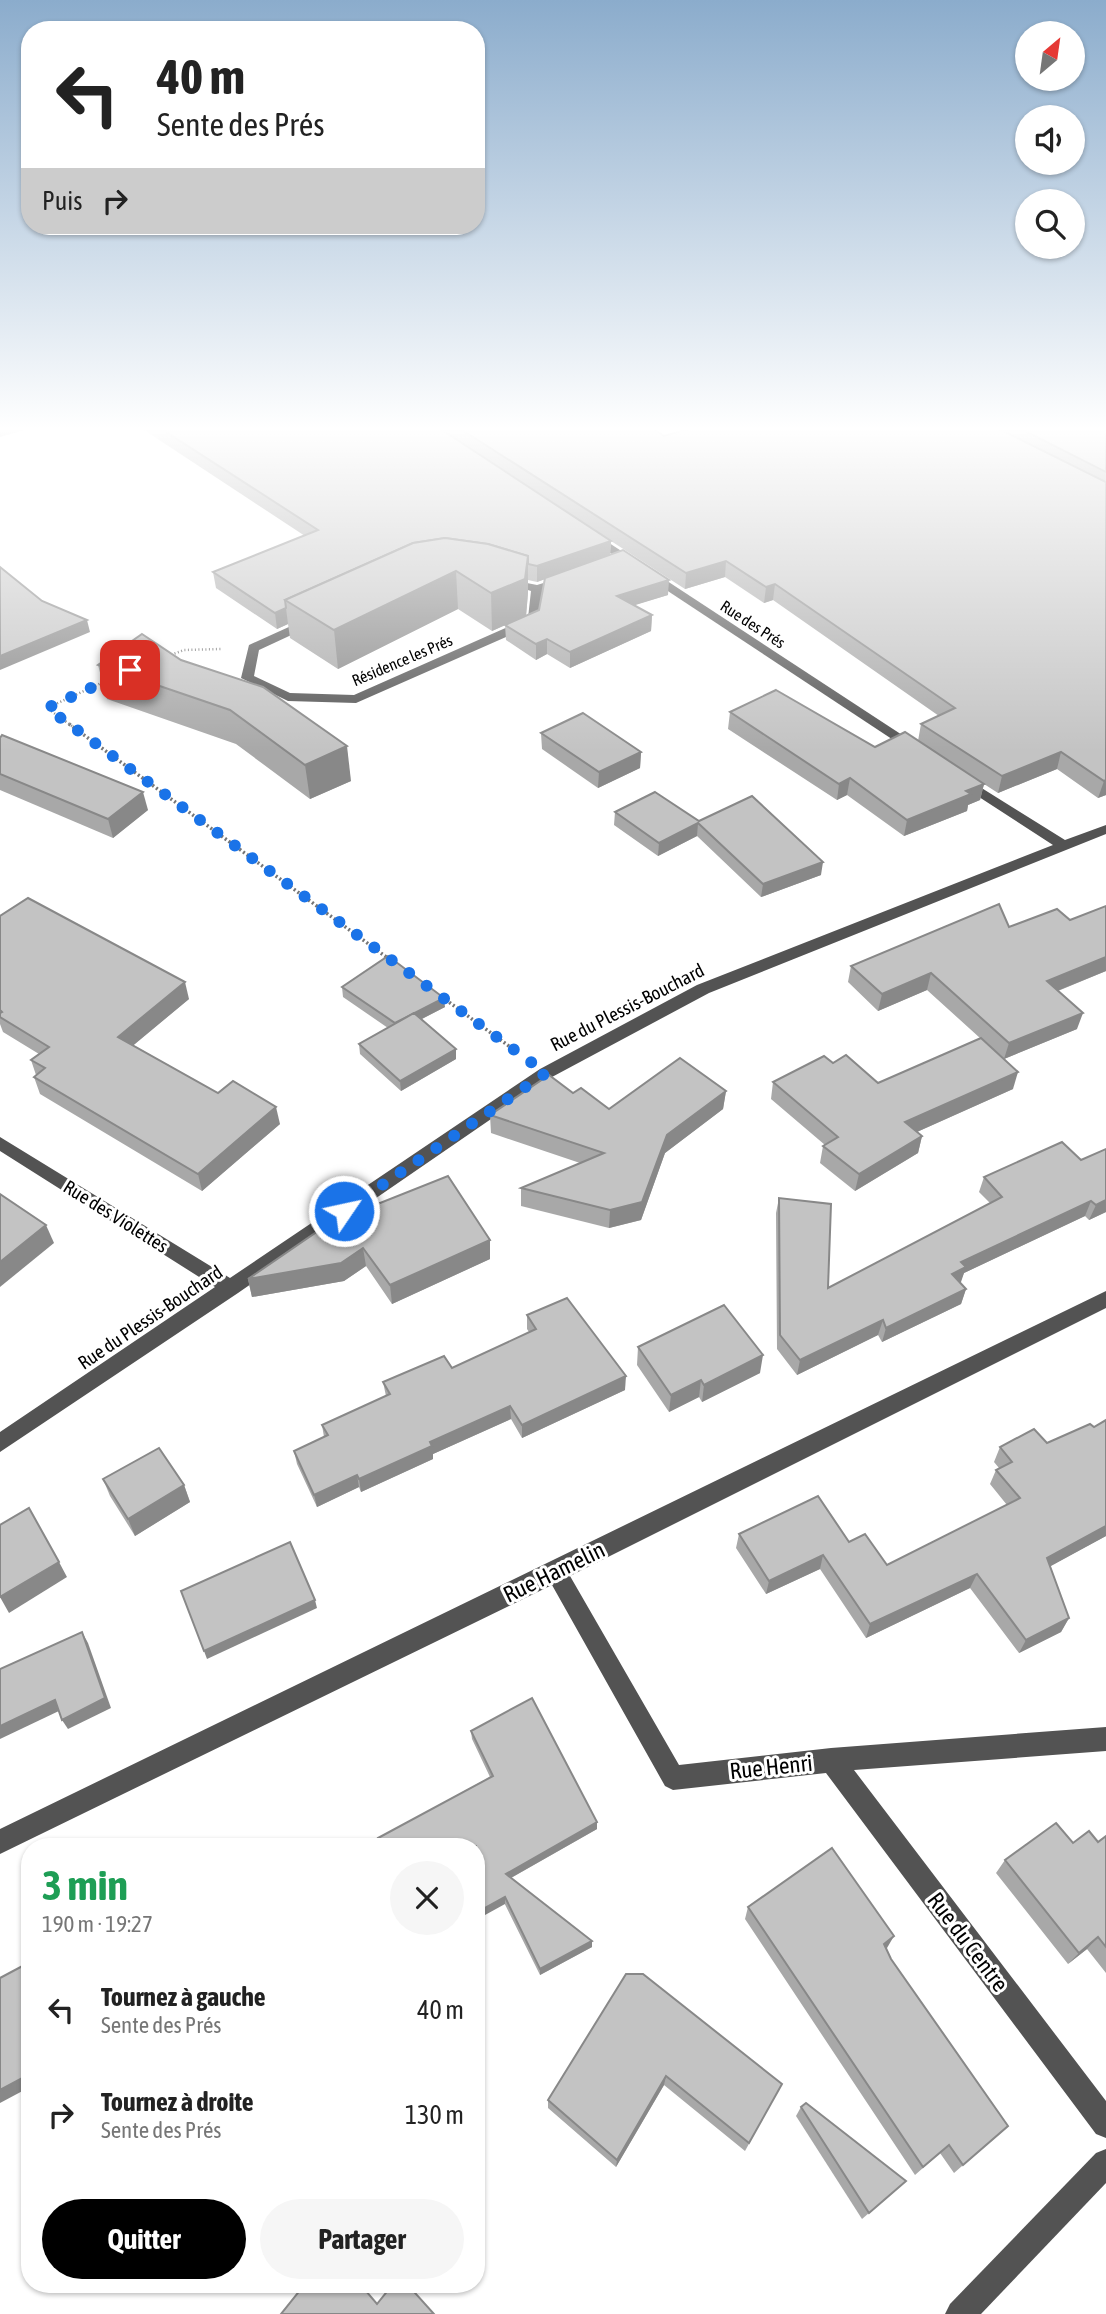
<!DOCTYPE html>
<html lang="fr">
<meta charset="utf-8">
<style>
:root{--surface:#fff;--page:#f6f6f6;--text:#222;--muted:#767676;--accent:#000}
body{margin:0;font-family:"Asap Condensed",sans-serif;background:var(--page);color:var(--text);height:100vh;display:flex;flex-direction:column;font-size:26px;white-space:nowrap}
*{box-sizing:border-box;margin:0}
p{font-size:23px;color:var(--muted)}
.icon{flex:none;width:38px;height:38px;fill:none;stroke:currentColor;stroke-width:2;stroke-linecap:round;stroke-linejoin:round}
.map{position:relative;flex:1;overflow:hidden}
.panel{position:absolute;left:21px;top:1838px;width:464px;height:455px;display:flex;flex-direction:column;background:var(--surface);border-radius:28px;box-shadow:0 2px 5px #0004}
.panel>*{flex:none}
.banner{position:absolute;left:21px;top:21px;width:464px;height:214px;border-radius:28px;box-shadow:0 2px 5px #0004;background:#fff;color:var(--text);overflow:hidden}
.needle{width:46px;rotate:29deg}
.tools{position:absolute;left:1015px;top:21px;display:grid;gap:14px}
.tools a{display:grid;place-items:center;width:70px;height:70px;border-radius:50%;background:var(--surface);box-shadow:0 2px 5px #0004;font-size:35px}
.pin{position:absolute;display:grid;place-items:center;width:60px;height:60px;color:#fff;margin:-30px;border-radius:14px;box-shadow:0 4px 10px #0006}
.me{position:absolute;width:77px;margin:-38px;rotate:56deg;stroke-linejoin:round;filter:drop-shadow(0 0 5px #0008)}
.turn{display:flex;align-items:center;gap:24px;height:147px;padding:0 21px;font-size:32px}
.turn .icon{width:91px;height:91px;stroke-width:2.5}
.turn b{display:block;font-size:49px;line-height:60px}
.then{display:flex;align-items:center;height:66px;padding:0 21px;background:#0003;gap:14px;font-size:26px}
.round{display:grid;place-items:center;flex:none;width:74px;height:74px;border-radius:37px;background:var(--page)}
.headline{display:flex;align-items:center;justify-content:space-between;height:119px;padding:0 21px}
h1{font-size:42px;font-weight:700;line-height:52px;color:#1e9e55}
.cta{display:flex;gap:14px;margin-top:auto;padding:14px 21px}
.cta a{flex:1;height:80px;border-radius:42px;background:var(--accent);color:#fff;font-size:28px;font-weight:700;line-height:80px;text-align:center}
.cta a+a{background:var(--page);color:var(--text)}
ul{padding:0;list-style:none}
li{display:flex;align-items:center;gap:21px;height:105px;padding:0 21px}
li div{flex:1}
li b{display:block;font-size:26px}
li em{font-style:normal}
.map>svg:first-child{display:block}
.lines{fill:none;stroke-linecap:round;stroke-linejoin:round}
.path-far1{stroke:#757575;stroke-width:2.5;stroke-dasharray:1 2.5;stroke-linecap:butt}
.path{stroke:#757575;stroke-width:3.5;stroke-dasharray:2 2.5;stroke-linecap:butt}
.minor{fill:#535353;fill-rule:evenodd}
.wall{fill:#a8a8a8;fill-rule:evenodd}
.shaded-wall{fill:#888}
.building{fill:#c3c3c3;stroke:#888;stroke-width:2}
.route{stroke:#1a73e8;stroke-width:12;stroke-dasharray:0 21.6}
.labels{text-anchor:middle;stroke-width:6;stroke-linejoin:round;paint-order:stroke}
.far-street-label{font-size:16px;fill:#000;stroke:#fff}
.street-label{font-size:19px;fill:#000;stroke:#fff}
.near-street-label{font-size:23px;fill:#000;stroke:#fff}
</style>
<div class="map">
<svg width="1106" height="2314" viewBox="0 0 1106 2314">
<rect width="100%" height="100%" fill="#fff"/>
<g class="lines">
<g class="path-far1">
<polyline points="168,656 184,650 221,649"/>
<polyline points="72,726 47,708 108,680"/>
</g>
<g class="path">
<polyline points="69,724 389,959"/>
<polyline points="442,997 517,1052"/>
</g>
<g class="minor">
<polygon points="593,534 597,535 922,748 915,752 910,751 589,539 588,537"/>
<polygon points="566,576 572,579 570,581 543,591 538,623 356,703 288,701 241,678 249,645 311,617 315,618 315,624 259,650 254,676 290,693 354,695 528,618 531,591 502,582 502,578 537,585"/>
<polygon points="964,777 1065,840 1106,825 1106,834 709,993 552,1077 238,1293 0,1452 0,1432 215,1287 0,1151 0,1137 230,1278 540,1069 697,985 1053,845 959,784 957,781"/>
<polygon points="1106,1291 1106,1308 570,1576 679,1765 831,1748 1106,1727 1106,1751 854,1770 1106,2101 1106,2138 1096,2134 826,1773 673,1790 665,1786 552,1585 0,1854 0,1829"/>
<polygon points="1106,2149 1106,2183 981,2314 945,2314 950,2304 1096,2153"/>
</g>
</g>
<g class="wall">
<path d="M141,428H652L664,436L693,428H1106V795L1098,798L1057,769L998,793L984,784L980,800L968,805L967,811L904,836L847,795L837,800L728,729L730,712L875,747L918,741L921,724L939,716L773,600L764,603L725,577L685,589L611,541L610,555L668,595L634,605L652,615L651,631L570,668L547,654L536,660L506,640L505,625L492,631L458,609L338,669L290,638L288,624L277,629L216,588L213,572L305,536ZM545,579L539,610L526,616L528,593V580L537,582Z"/>
<polygon points="181,660 351,781 310,799 236,744 107,699 98,665"/>
<polygon points="541,733 641,752 640,768 598,788 542,749"/>
<polygon points="0,738 148,810 113,838 0,790"/>
<polygon points="615,812 699,821 821,875 761,897 697,836 658,856 614,825"/>
<polygon points="0,916 189,999 133,1045 218,1093 280,1124 202,1191 40,1094 34,1077 36,1075 31,1060 39,1054 3,1032 0,1024"/>
<polygon points="1009,927 1106,971 1058,991 1077,1029 1004,1059 1013,1089 917,1132 922,1136 918,1153 855,1191 820,1163 823,1146 825,1145 771,1099 773,1082 833,1063 878,1083 980,1038 927,990 878,1011 848,982 851,966"/>
<polygon points="342,987 445,1007 422,1019 456,1059 401,1091 360,1054 359,1044 388,1028 343,997"/>
<polygon points="726,1091 723,1109 665,1153 641,1220 609,1228 521,1206 521,1188 580,1163 491,1133 490,1115 573,1093 609,1109"/>
<polygon points="1062,1142 1106,1212 1089,1220 1085,1216 964,1273 960,1282 966,1289 961,1304 882,1342 878,1335 797,1375 777,1349 776,1213 779,1198 828,1288 990,1203 979,1192 984,1177"/>
<polygon points="360,1211 490,1259 392,1304 366,1266 344,1281 252,1297 248,1279"/>
<polygon points="527,1315 625,1390 522,1438 511,1419 433,1454 433,1459 361,1492 359,1487 317,1507 297,1464 294,1451 324,1437 322,1425 386,1396 383,1382 452,1368 529,1332 527,1329"/>
<polygon points="638,1347 760,1373 702,1402 699,1397 669,1412 637,1365"/>
<polygon points="1000,1447 1106,1536 1050,1566 1069,1618 1061,1632 1019,1653 970,1588 866,1638 820,1569 766,1594 736,1548 739,1534 849,1542 887,1565 1007,1505 990,1484 996,1470 999,1468 994,1462"/>
<polygon points="103,1479 184,1485 190,1502 135,1536 110,1496"/>
<polygon points="471,1731 597,1829 511,1878 592,1941 592,1947 540,1975 476,1846 381,1846 378,1838 490,1777 472,1739"/>
<polygon points="1106,1836 1106,1973 1087,1949 1068,1964 996,1873 1005,1860 1073,1843 1098,1842"/>
<polygon points="748,1907 887,1948 886,1949 891,1959 1008,2126 954,2173 940,2153 915,2175 745,1919"/>
<polygon points="626,1974 782,2084 745,2151 664,2085 616,2167 548,2108 548,2100"/>
<polygon points="801,2107 906,2181 862,2219 796,2116"/>
</g>
<g class="shaded-wall">
<polygon points="0,428 31,428 0,437"/>
<polygon points="611,541 610,556 537,582 537,566"/>
<polygon points="528,556 528,593 526,616 492,631 491,593"/>
<polygon points="726,561 725,577 685,589 686,573"/>
<polygon points="456,571 458,609 338,669 334,630"/>
<polygon points="669,580 668,595 616,611 617,596"/>
<polygon points="775,584 773,600 764,603 766,587"/>
<polygon points="286,608 288,624 277,629 275,613"/>
<polygon points="652,615 651,631 570,668 570,652"/>
<polygon points="87,620 90,632 0,670 0,656"/>
<polygon points="547,639 547,654 536,660 536,644"/>
<polygon points="347,746 351,781 310,799 305,765"/>
<polygon points="641,752 640,768 598,788 599,772"/>
<polygon points="1061,752 1057,769 998,793 1002,776"/>
<polygon points="850,778 847,795 837,800 839,784"/>
<polygon points="1106,780 1106,795 1098,798 1104,781"/>
<polygon points="984,784 980,800 968,805 967,811 904,836 907,820 966,791"/>
<polygon points="143,792 148,810 113,838 108,819"/>
<polygon points="698,823 697,836 658,856 659,843"/>
<polygon points="823,862 821,875 761,897 763,884"/>
<polygon points="1106,957 1106,971 1042,997 1047,981"/>
<polygon points="931,973 927,990 878,1011 882,994"/>
<polygon points="185,982 189,999 123,1054 118,1037"/>
<polygon points="444,998 445,1007 396,1032 395,1023"/>
<polygon points="1083,1013 1077,1029 1004,1059 1009,1043"/>
<polygon points="456,1049 456,1059 401,1091 400,1081"/>
<polygon points="1018,1072 1013,1089 901,1139 905,1122"/>
<polygon points="726,1091 723,1109 665,1153 641,1220 609,1228 610,1210 667,1135"/>
<polygon points="276,1107 280,1124 202,1191 198,1174"/>
<polygon points="922,1136 918,1153 855,1191 859,1174"/>
<polygon points="1106,1200 1106,1212 1089,1220 1096,1205"/>
<polygon points="1091,1201 1085,1216 964,1273 961,1282 947,1289 952,1274 961,1262"/>
<polygon points="46,1225 54,1243 0,1287 0,1262"/>
<polygon points="490,1240 490,1259 392,1304 390,1285"/>
<polygon points="363,1248 366,1266 344,1281 252,1297 248,1279"/>
<polygon points="966,1289 961,1304 882,1342 886,1328"/>
<polygon points="883,1320 878,1335 797,1375 800,1360"/>
<polygon points="763,1355 760,1373 702,1402 704,1385"/>
<polygon points="626,1376 625,1390 522,1438 522,1425"/>
<polygon points="701,1380 699,1397 669,1412 671,1395"/>
<polygon points="510,1406 511,1419 433,1454 433,1459 361,1492 359,1479 430,1442"/>
<polygon points="357,1475 359,1487 317,1507 314,1495"/>
<polygon points="184,1485 190,1502 135,1536 128,1519"/>
<polygon points="1106,1526 1106,1536 1040,1572 1047,1558"/>
<polygon points="823,1555 820,1569 766,1594 769,1581"/>
<polygon points="59,1562 67,1577 9,1613 0,1597"/>
<polygon points="977,1574 970,1588 866,1638 870,1624"/>
<polygon points="315,1600 317,1608 207,1659 204,1651"/>
<polygon points="1069,1618 1061,1632 1019,1653 1026,1640"/>
<polygon points="82,1632 88,1643 111,1708 68,1729 62,1720"/>
<polygon points="55,1700 61,1710 0,1739 0,1726"/>
<polygon points="597,1822 597,1829 507,1880 506,1874"/>
<polygon points="505,1897 505,1904 476,1920 476,1913"/>
<polygon points="894,1936 887,1948 877,1955 884,1944"/>
<polygon points="1098,1937 1087,1949 1068,1964 1079,1953"/>
<polygon points="592,1941 592,1947 540,1975 540,1969"/>
<polygon points="30,2074 30,2087 0,2103 0,2090"/>
<polygon points="666,2076 664,2085 616,2167 617,2160"/>
</g>
<g class="building">
<polygon points="160,428 439,428 611,541 537,566 528,564 528,556 488,544 445,538 413,543 285,600 286,608 275,613 213,572 318,530"/>
<polygon points="459,428 652,428 664,436 693,428 997,428 1106,482 1106,780 1104,781 1061,752 1002,776 921,724 955,708 775,584 766,587 726,561 686,573"/>
<polygon points="1019,428 1106,428 1106,472"/>
<polygon points="445,538 488,544 528,556 525,579 491,593 456,571 334,630 285,600 413,543"/>
<polygon points="623,550 669,580 617,596 652,615 570,652 547,639 536,644 505,625 539,610 545,578"/>
<polygon points="0,567 42,601 87,620 0,656"/>
<polygon points="142,634 181,660 263,687 347,746 305,765 230,710 98,665"/>
<polygon points="776,690 875,747 905,732 984,784 966,791 971,794 907,820 850,778 839,784 730,712"/>
<polygon points="583,713 641,752 599,772 541,733"/>
<polygon points="2,735 143,792 108,819 0,774 0,738"/>
<polygon points="655,792 699,821 752,796 823,862 763,884 698,823 659,843 615,812"/>
<polygon points="28,898 185,982 118,1037 218,1093 233,1081 276,1107 198,1174 34,1077 45,1068 31,1060 49,1047 0,1017 0,1013 2,1012 0,1010 0,916"/>
<polygon points="999,904 1009,927 1057,909 1070,920 1106,906 1106,957 1047,981 1083,1013 1009,1043 931,973 882,994 851,966"/>
<polygon points="388,956 444,998 395,1023 342,987"/>
<polygon points="414,1013 456,1049 400,1081 359,1044"/>
<polygon points="981,1038 1018,1072 905,1122 922,1136 859,1174 823,1146 838,1137 773,1082 824,1056 833,1063 846,1055 878,1083"/>
<polygon points="680,1058 726,1091 667,1135 642,1202 610,1210 521,1188 604,1153 490,1115 549,1075 573,1093 581,1088 609,1109"/>
<polygon points="1062,1142 1081,1160 1106,1149 1106,1200 1096,1205 1091,1201 961,1262 966,1267 952,1274 966,1289 886,1328 883,1320 800,1360 780,1335 779,1198 831,1204 828,1288 1002,1197 984,1177"/>
<polygon points="448,1176 490,1240 390,1285 363,1248 341,1263 248,1279 356,1205 360,1211"/>
<polygon points="0,1194 46,1225 0,1262"/>
<polygon points="567,1298 626,1376 522,1425 510,1406 430,1442 432,1446 359,1479 357,1475 314,1495 294,1451 328,1435 322,1425 390,1394 383,1382 444,1356 452,1368 536,1329 527,1315"/>
<polygon points="724,1305 763,1355 704,1385 701,1380 671,1395 638,1347"/>
<polygon points="1106,1420 1106,1526 1047,1558 1069,1618 1026,1640 977,1574 870,1624 823,1555 769,1581 739,1534 818,1496 849,1542 865,1534 887,1565 1020,1498 996,1470 1012,1462 1000,1447 1034,1429 1047,1443 1090,1424 1094,1427"/>
<polygon points="159,1448 184,1485 128,1519 103,1479"/>
<polygon points="29,1508 59,1562 0,1597 0,1525"/>
<polygon points="290,1542 315,1600 204,1651 181,1591"/>
<polygon points="82,1632 105,1698 62,1720 55,1700 0,1726 0,1669"/>
<polygon points="532,1698 597,1822 506,1874 592,1941 540,1969 505,1897 476,1913 476,1846 382,1846 378,1838 493,1776 471,1731"/>
<polygon points="1056,1823 1073,1843 1089,1831 1098,1842 1106,1836 1106,1947 1098,1937 1079,1953 1005,1860"/>
<polygon points="832,1848 894,1936 884,1944 891,1959 1008,2126 963,2165 949,2145 923,2167 748,1907"/>
<polygon points="30,1962 30,2074 0,2090 0,1978"/>
<polygon points="626,1974 643,1974 782,2084 749,2143 666,2076 617,2160 548,2100"/>
<polygon points="806,2103 906,2181 869,2213 801,2107"/>
<polygon points="305,2284 360,2284 377,2304 393,2284 407,2284 434,2314 281,2314"/>
</g>
<linearGradient id="sky" x2="0" y2="1"><stop stop-color="#8baccc"/><stop offset="0.57" stop-color="#fff"/><stop offset="1" stop-color="#fff" stop-opacity="0"/></linearGradient>
<rect width="1106" height="752" fill="url(#sky)"/>
<g class="lines">
<polyline class="route" points="130,670 47,708 546,1073 344,1211"/>
</g>
<g class="labels">
<g class="far-street-label">
<text transform="translate(753 624) rotate(33)" y="6">Rue des Prés</text>
<text transform="translate(402 660) rotate(-23)" y="6">Résidence les Prés</text>
</g>
<g class="street-label">
<text transform="translate(627 1007) rotate(-27)" y="7">Rue du Plessis-Bouchard</text>
<text transform="translate(116 1216) rotate(32)" y="7">Rue des Violettes</text>
<text transform="translate(150 1317) rotate(-34)" y="7">Rue du Plessis-Bouchard</text>
</g>
<g class="near-street-label">
<text transform="translate(554 1572) rotate(-26)" y="8">Rue Hamelin</text>
<text transform="translate(771 1767) rotate(-6)" y="8">Rue Henri</text>
<text transform="translate(968 1942) rotate(53)" y="8">Rue du Centre</text>
</g>
</g>
</svg>
<div class="tools">
<a><svg class="needle" viewBox="-14 -14 28 28"><path d="M0-13l5 13h-10z" fill="#e53935"/><path d="M0 13l5-13h-10z" fill="#767676"/></svg></a>
<a><svg class="icon" aria-label="sound" viewBox="0 0 24 24"><path d="M4 9h4l5-4v14l-5-4H4zM17 9q2 3 0 6"/></svg></a>
<a><svg class="icon" aria-label="search" viewBox="0 0 24 24"><circle cx="10" cy="10" r="6"/><path d="M15 15l6 6"/></svg></a>
</div>
<div class="pin" style="left:130px;top:670px;background:#d93025"><svg class="icon" aria-label="arrive" viewBox="0 0 24 24"><path d="M6 21V4h12l-3 4 3 4H6"/></svg></div>
<svg class="me" style="left:344px;top:1211px" viewBox="-20 -20 40 40"><circle r="17" fill="#1a73e8" stroke="#fff" stroke-width="3"/><path d="M0-11L8 9 0 5-8 9z" fill="#fff"/></svg>
<div class="banner">
<div class="turn"><svg class="icon" aria-label="left" viewBox="0 0 24 24"><path d="M17 20v-9H6M10 6l-5 5 5 5"/></svg><div><b>40 m</b>Sente des Prés</div></div>
<div class="then">Puis<svg class="icon" aria-label="right" viewBox="0 0 24 24"><path d="M7 20v-9h11M14 6l5 5-5 5"/></svg></div>
</div>
<section class="panel">
<div class="headline"><div><h1>3 min</h1><p>190 m · 19:27</p></div><a class="round"><svg class="icon" aria-label="close" viewBox="0 0 24 24"><path d="M6 6l12 12M18 6L6 18"/></svg></a></div>
<ul>
<li><svg class="icon" aria-label="left" viewBox="0 0 24 24"><path d="M17 20v-9H6M10 6l-5 5 5 5"/></svg><div><b>Tournez à gauche</b><p>Sente des Prés</p></div><em>40 m</em></li>
<li><svg class="icon" aria-label="right" viewBox="0 0 24 24"><path d="M7 20v-9h11M14 6l5 5-5 5"/></svg><div><b>Tournez à droite</b><p>Sente des Prés</p></div><em>130 m</em></li>
</ul>
<div class="cta"><a>Quitter</a><a>Partager</a></div>
</section>
</div>
